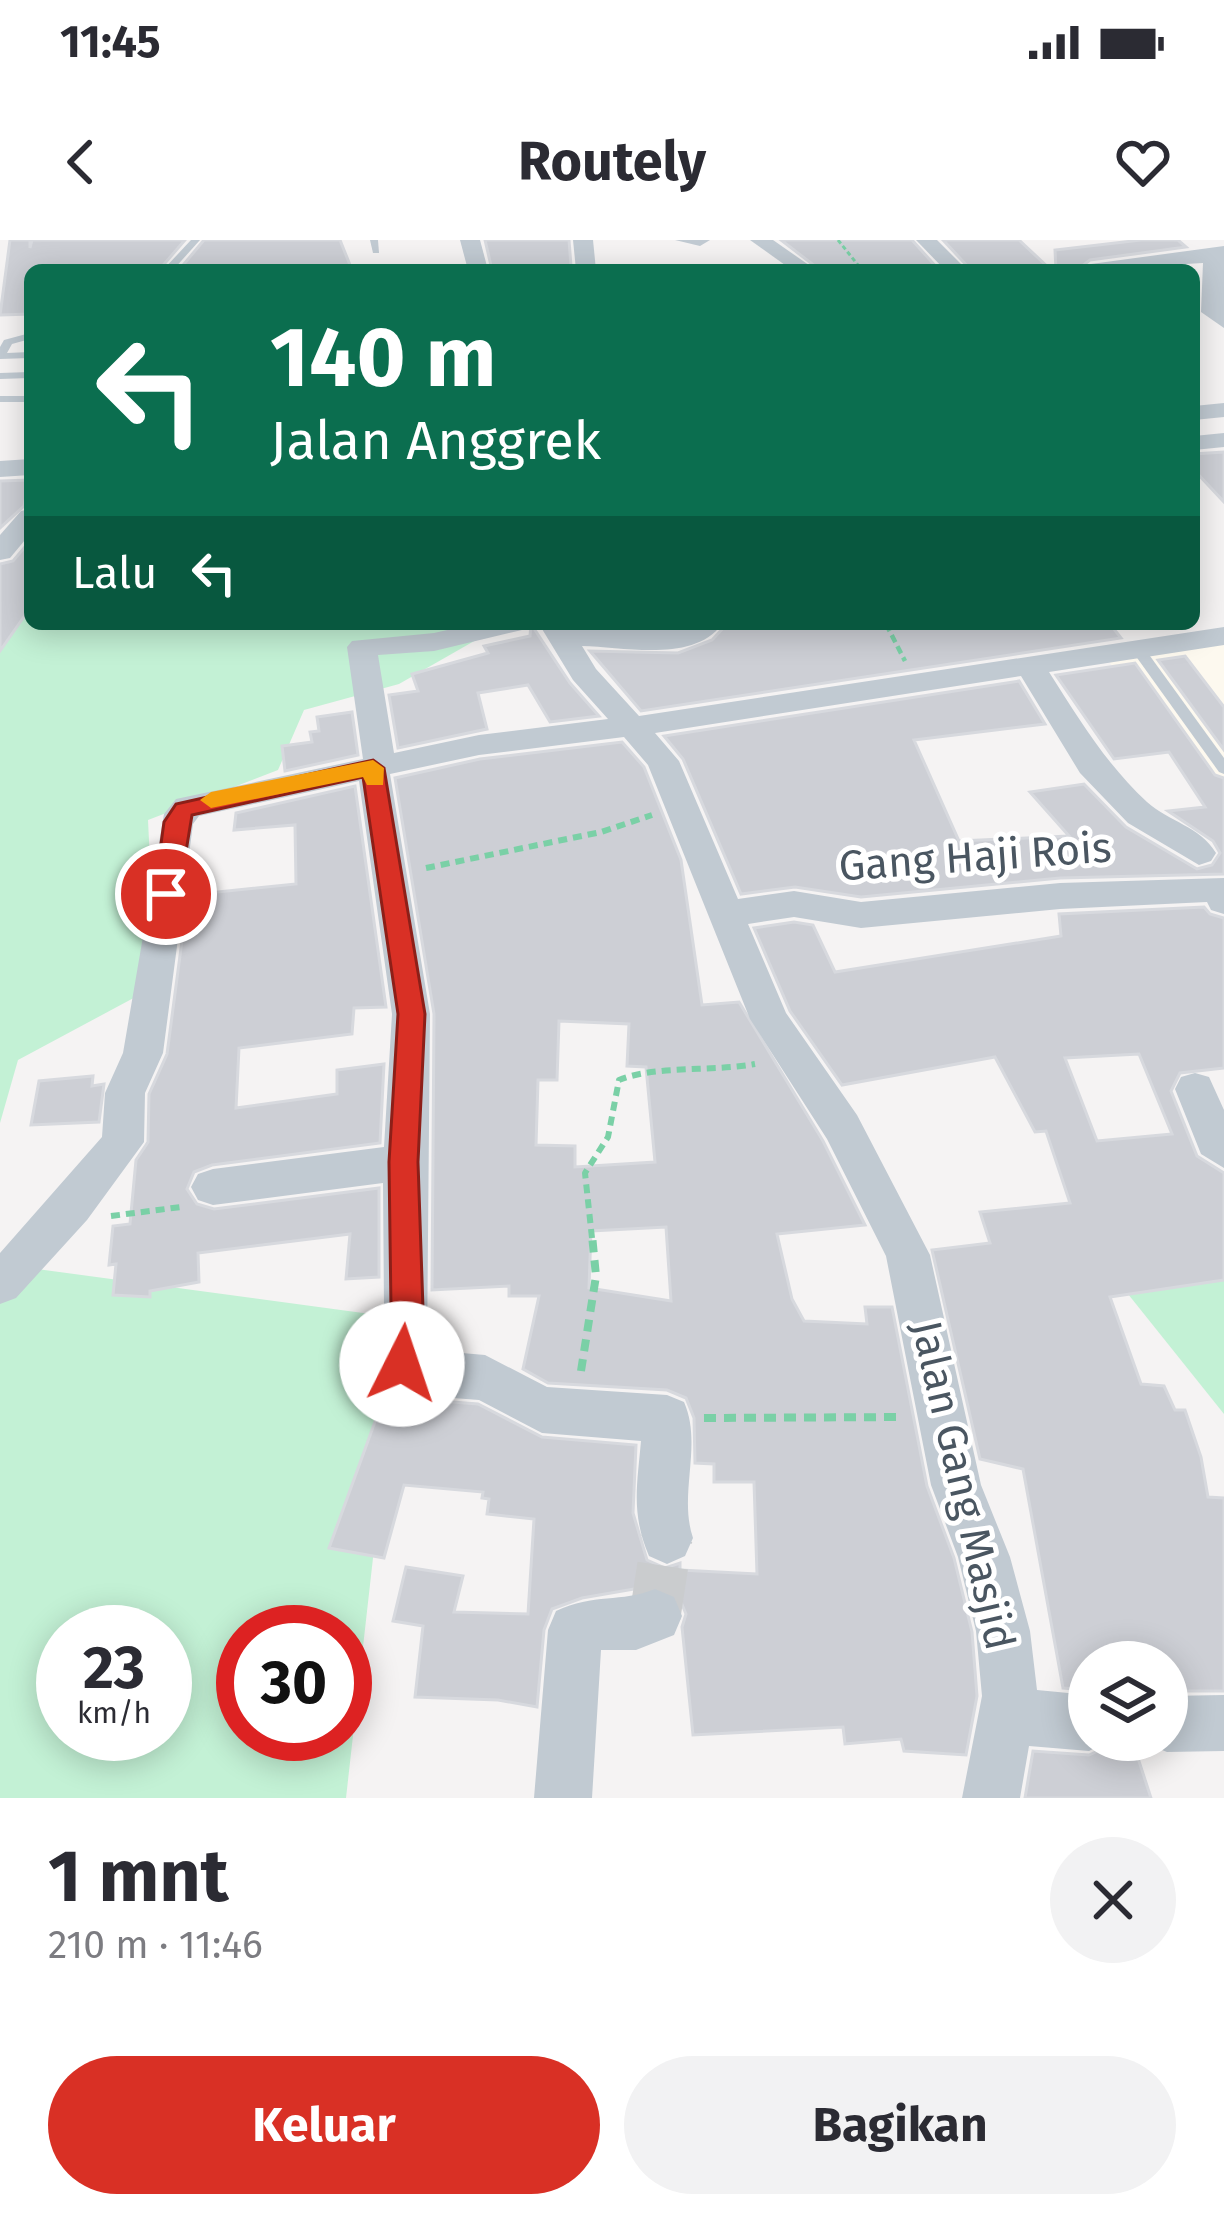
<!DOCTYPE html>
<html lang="id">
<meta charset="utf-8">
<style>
:root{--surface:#fff;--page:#f2f2f3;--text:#2b2b33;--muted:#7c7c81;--accent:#d93025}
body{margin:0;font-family:"Fira Sans",sans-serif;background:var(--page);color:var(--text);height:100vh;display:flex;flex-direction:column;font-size:45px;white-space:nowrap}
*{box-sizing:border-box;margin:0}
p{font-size:39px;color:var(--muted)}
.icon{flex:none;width:66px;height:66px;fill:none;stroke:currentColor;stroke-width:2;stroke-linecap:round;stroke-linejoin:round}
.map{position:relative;height:1558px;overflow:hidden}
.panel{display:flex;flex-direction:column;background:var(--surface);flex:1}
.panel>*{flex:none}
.hud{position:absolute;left:24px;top:24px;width:1176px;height:366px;border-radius:18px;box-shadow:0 6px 30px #0003;background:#0b6e4f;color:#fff;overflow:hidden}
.fabs{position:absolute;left:1068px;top:1401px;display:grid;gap:24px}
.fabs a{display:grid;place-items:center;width:120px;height:120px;border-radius:50%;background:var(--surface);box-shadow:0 6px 30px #0003;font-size:60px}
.speed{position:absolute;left:36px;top:1365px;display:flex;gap:24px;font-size:60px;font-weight:700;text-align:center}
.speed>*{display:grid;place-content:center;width:156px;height:156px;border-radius:50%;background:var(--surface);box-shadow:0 6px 30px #0003;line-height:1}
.speed small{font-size:30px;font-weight:400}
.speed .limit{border:18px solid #d22;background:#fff;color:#111}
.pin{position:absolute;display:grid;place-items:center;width:102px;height:102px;color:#fff;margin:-51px;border:6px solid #fff;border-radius:50%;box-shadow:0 3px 12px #0007}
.me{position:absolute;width:132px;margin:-66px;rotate:4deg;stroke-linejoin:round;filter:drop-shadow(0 0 9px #0008)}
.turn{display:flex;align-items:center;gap:42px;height:252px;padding:0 48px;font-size:54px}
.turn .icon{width:156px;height:156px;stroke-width:2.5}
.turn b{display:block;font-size:84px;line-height:102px}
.then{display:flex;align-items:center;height:114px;padding:0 48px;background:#0003;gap:24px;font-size:45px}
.round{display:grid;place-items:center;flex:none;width:126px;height:126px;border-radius:63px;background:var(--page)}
.overview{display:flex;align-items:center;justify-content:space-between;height:204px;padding:0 48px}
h1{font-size:72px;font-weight:700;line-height:90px}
.button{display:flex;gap:24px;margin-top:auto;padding:24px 48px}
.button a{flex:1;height:138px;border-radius:72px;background:var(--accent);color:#fff;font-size:48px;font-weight:700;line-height:138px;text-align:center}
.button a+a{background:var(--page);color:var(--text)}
.status{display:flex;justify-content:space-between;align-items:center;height:84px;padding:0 60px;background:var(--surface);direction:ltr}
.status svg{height:33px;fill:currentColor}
header{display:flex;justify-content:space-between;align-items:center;height:156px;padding:0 48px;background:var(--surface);font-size:54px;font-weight:700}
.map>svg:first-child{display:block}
.commercial{fill:#fdf9ef}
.green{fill:#c3f1d5;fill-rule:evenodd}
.building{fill:#cdcfd5;stroke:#d7d9de;stroke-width:3;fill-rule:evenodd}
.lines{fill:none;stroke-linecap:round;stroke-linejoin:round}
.street-tunnel{stroke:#caccce;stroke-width:51;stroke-dasharray:51 26;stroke-linecap:butt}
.path-far3{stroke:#7ad0a6;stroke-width:3;stroke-dasharray:4.5 3;stroke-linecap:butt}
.path-far2{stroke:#7ad0a6;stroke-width:4.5;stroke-dasharray:8 4.5;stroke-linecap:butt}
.path-far1{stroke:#7ad0a6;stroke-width:6;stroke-dasharray:9 6;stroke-linecap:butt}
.path{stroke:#7ad0a6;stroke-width:8;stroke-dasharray:12 8;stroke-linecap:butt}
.lane{fill:#c1cad2;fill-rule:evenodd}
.street{fill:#c1cad2;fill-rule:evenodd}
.route{fill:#d93025;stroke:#8d1f18;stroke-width:3}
.slow{fill:#f59e0b}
.labels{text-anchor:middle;stroke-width:10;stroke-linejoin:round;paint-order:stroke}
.street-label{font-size:42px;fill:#4a5661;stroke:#fff}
</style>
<div class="status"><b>11:45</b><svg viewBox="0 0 49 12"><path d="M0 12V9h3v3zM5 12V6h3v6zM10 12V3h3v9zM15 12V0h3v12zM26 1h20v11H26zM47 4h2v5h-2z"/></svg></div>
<header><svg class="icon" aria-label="back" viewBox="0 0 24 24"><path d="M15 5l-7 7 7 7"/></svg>Routely<svg class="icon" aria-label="heart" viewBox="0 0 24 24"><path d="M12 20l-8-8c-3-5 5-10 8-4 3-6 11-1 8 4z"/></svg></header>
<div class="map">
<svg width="1224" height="1558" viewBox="0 0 1224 1558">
<rect width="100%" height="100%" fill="#f5f3f3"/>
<polygon class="commercial" points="1224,402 1224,565 1205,568 1106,417"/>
<g class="green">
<polygon points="30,352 30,384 504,384 399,444 304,470 278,530 148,580 156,746 18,820 0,883 0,380"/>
<path d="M0,1024L400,1078L346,1558H0ZM63,1392H165V1494H63ZM243,1392H345V1494H243Z"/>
<polygon points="1224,1036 1224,1174 1128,1054"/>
</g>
<g class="building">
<polygon points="10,0 30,0 30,8 32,0 185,0 159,30 30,30 30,74 0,75"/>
<polygon points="204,0 340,0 352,30 179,30"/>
<polygon points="485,0 569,0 571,26 492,30"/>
<polygon points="781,0 912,0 939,30 820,30"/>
<polygon points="943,0 1019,0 1051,30 971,30"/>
<polygon points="1141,0 1178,0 1186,7 1090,20 1077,30 1056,30 1055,10"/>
<polygon points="1224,212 1224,262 1194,230 1194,214"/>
<polygon points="29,240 24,266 0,288 0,241"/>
<polygon points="30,301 30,368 0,411 0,324 13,321"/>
<polygon points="531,384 570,443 599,476 550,482 528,445 478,453 487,489 398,508 389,455 418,451 412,434 488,413 484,406 530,396"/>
<polygon points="727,384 1110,384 1121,398 641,471 590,411 678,413 712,400"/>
<polygon points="1185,416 1224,467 1224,510 1158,420"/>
<polygon points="1135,423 1215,535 1224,538 1224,634 1060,638 861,657 795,647 741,654 683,519 664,496 1019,441 1045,484 914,500 959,601 1069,596 1030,552 1084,544 1126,587 1197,629 1212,625 1220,613 1213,601 1168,571 1205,567 1169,512 1114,519 1056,435"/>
<polygon points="352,472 358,515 285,531 282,506 312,502 310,492 319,491 317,477"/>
<path d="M622,502L644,527L681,620L702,765L739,762L823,901L865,985L777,994L792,1059L804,1081L867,1084L865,1067H892L927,1246L954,1318L972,1392L977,1456L966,1515L904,1511L901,1499L845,1504L843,1487L693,1495L682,1387L686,1374L678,1355L657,1345L582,1358L552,1369L544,1390L537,1467L498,1460L415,1457L423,1386L393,1381L406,1327L463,1336L454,1372L528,1374L534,1279L487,1274L489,1259L482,1258L483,1252L404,1245L384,1318L329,1308L388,1146L427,1160L478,1164L542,1197L636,1205L633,1273L647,1320L665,1328L680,1323V1330L757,1334L754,1242H714V1224L695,1223L694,1178L686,1158L667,1150L548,1143L523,1129L539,1056H509V1046L432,1050L434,774L395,538L480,519ZM559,781L629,784L627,826L646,827L655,922L575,927V906L536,905L538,840H557ZM666,987L671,1061L589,1048L591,991Z"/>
<polygon points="355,546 386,767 354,768 352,794 239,808 236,868 337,854 337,830 384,824 380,903 212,925 194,932 187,949 197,964 214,969 379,948 379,1037 346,1039 350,994 198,1013 199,1042 150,1051 150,1057 113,1055 116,1024 109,1025 113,986 130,984 136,920 148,902 149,854 167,814 188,655 296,644 295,585 234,590 236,573"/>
<path d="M1204,667L1210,674L1224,678V828L1180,833L1171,851L1197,916L1224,933V1040L1110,1057L1141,1144L1164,1146L1175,1170H1185L1201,1217L1208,1257L1224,1258V1451H1167V1422H1089V1450L1063,1448L1023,1229L980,1219L932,1010L990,1003L980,972L1070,963L1046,891L1035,892L995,817L842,845L790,771L754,688L794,682L813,685L835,732L1061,696L1059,674ZM1139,814L1172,894L1097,901L1065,818Z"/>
<polygon points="93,836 92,846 104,844 99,882 31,885 39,841"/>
<polygon points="1111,1505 1114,1516 1137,1515 1151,1558 1025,1558 1033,1511 1089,1515"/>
</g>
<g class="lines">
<polyline class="street-tunnel" points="655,1376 667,1298"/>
<polyline class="path-far3" points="838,0 862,30"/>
<polyline class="path-far2" points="886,384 905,421"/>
<g class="path-far1">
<polyline points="426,628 601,592 652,575"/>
<polyline points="111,976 181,967"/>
<path d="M592,998L585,933L608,897L619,840C656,825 712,832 755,824"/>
</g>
<g class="path">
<polyline points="581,1131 596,1036 592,995"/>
<polyline points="704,1178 901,1177"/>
</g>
<g class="lane">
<polygon points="191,0 200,0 173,30 163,30"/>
<polygon points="370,0 378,0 379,13 373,13"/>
<polygon points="30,93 30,99 12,104 7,113 30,112 30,118 0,119 0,107 4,100"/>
<polygon points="30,132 30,138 0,139 0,133"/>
<rect x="0" y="156" width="30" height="6"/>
<polygon points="1137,404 1142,405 1224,518 1224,534 1219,532 1130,408"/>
</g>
<g class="street">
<polygon points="460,0 480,0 488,30 468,30"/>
<polygon points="573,0 593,0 596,30 576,30"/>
<polygon points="675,0 710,0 700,6"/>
<polygon points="750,0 773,0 816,30 792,30"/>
<polygon points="916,0 937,0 967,30 945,30"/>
<polygon points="1224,6 1224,88 1201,72 1203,23 1081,30 1091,24"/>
<polygon points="1224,163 1224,177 1194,180 1194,166"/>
<polygon points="1224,193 1224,207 1194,210 1194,196"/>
<polygon points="30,219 30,235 0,237 0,221"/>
<polygon points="30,269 30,294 10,318 0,320 0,295 21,271"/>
<path d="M474,384H527L522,390L434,411L378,415L394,513L479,495L608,479L573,440L539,384L683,390L692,384H722C694,423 625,407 582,406L596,429L639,476L1224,387V405L1049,432C1079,479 1106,524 1147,562C1169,582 1200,586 1216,613L1211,621L1199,625L1128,583L1080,533L1021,436L655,493L679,521L738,659L794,651L861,662L1060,643L1224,638V674L1211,670L1207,662L1060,669L861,688L794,677L748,684L786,773L857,875L930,1015L981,1245L1010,1317L1030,1391L1037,1450L1089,1455V1500H1110L1089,1511L1029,1506L1020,1558H962L982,1456L976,1391L958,1317L931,1245L886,1016L827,899L750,779L648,525L624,497L479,515L390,534L430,774L427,1110L485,1115L547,1147L667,1155L684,1162C703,1205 678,1254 693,1298L685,1316L667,1324L649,1316C631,1274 637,1246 641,1201L542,1193L479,1160L427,1156L385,1140L378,1124L384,1069L383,943L213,965L198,960L191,947L198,934L213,929L384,907L392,774L359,541L199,576L193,584L163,813L145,853L144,902L87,980L16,1058L0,1064V1013L102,897L105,853L123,813L164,574L176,559L363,519L347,407L352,401L434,393Z"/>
<polygon points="1195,833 1209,837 1224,870 1224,928 1201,914 1175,849 1181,837"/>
<path d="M655,1349L674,1357L682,1376L674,1395L636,1410H601L592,1558H534L548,1390L556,1371C594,1353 621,1363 655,1349Z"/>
<polygon points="1224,1455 1224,1511 1167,1512 1147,1504 1145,1500 1167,1500 1167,1456"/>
</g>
</g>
<polygon class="route" points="373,520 384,528 425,774 418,922 423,1069 414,1135 402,1139 391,1135 386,1124 391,1069 389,922 398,774 363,537 192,575 179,654 166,663 154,654 164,582 176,564"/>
<polygon class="slow" points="373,520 384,528 383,545 367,545 363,537 211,568 200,560 211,552"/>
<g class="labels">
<g class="street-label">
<text transform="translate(975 616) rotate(-4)" y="15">Gang Haji Rois</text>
<text transform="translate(964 1245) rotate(77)" y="15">Jalan Gang Masjid</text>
</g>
</g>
</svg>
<div class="fabs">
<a><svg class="icon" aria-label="layers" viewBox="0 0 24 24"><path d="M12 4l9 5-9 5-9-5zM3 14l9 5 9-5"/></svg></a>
</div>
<div class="speed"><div>23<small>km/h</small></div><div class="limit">30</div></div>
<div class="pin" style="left:166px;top:654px;background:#d93025"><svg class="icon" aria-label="arrive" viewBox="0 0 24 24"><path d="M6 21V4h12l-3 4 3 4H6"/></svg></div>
<svg class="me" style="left:402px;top:1124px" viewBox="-20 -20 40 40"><circle r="19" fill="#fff"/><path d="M0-13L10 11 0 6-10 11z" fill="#d93025"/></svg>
<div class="hud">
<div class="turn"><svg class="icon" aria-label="left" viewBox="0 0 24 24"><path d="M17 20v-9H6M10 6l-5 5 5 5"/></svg><div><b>140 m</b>Jalan Anggrek</div></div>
<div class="then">Lalu<svg class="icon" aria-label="left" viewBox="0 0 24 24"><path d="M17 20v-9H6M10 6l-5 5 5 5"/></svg></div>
</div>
</div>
<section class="panel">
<div class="overview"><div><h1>1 mnt</h1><p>210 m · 11:46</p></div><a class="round"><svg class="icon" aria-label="close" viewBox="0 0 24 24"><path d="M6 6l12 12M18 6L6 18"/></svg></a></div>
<div class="button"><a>Keluar</a><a>Bagikan</a></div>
</section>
